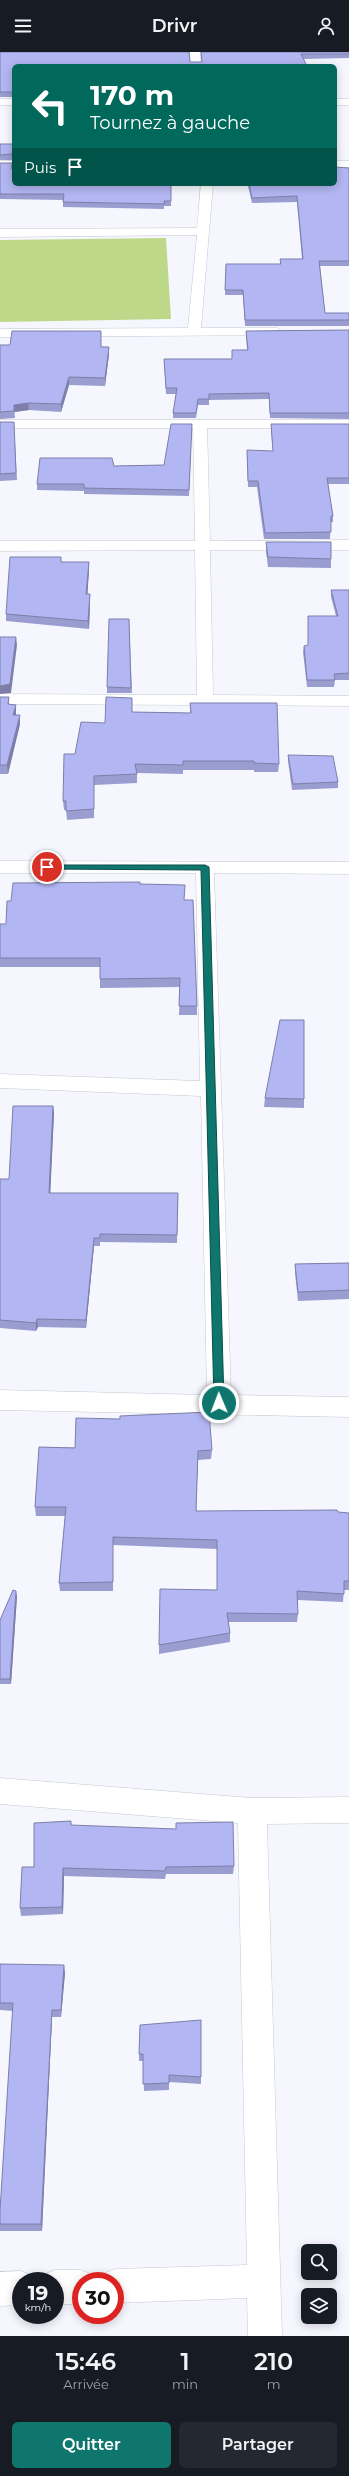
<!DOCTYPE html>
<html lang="fr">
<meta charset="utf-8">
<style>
:root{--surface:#171b24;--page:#242831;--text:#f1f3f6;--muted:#9ea1a6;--accent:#0f766e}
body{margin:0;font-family:Montserrat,sans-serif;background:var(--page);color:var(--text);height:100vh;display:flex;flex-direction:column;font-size:15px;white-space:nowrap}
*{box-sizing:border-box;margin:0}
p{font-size:13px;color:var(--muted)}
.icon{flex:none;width:22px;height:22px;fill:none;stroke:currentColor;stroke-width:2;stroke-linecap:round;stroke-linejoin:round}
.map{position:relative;height:2284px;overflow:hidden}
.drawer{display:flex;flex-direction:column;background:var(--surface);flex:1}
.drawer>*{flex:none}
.hud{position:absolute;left:12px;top:12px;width:325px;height:122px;border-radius:6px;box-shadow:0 2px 10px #0003;background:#00695c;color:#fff;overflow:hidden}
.buttons{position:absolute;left:301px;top:2192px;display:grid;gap:8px}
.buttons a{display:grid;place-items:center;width:36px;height:36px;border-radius:6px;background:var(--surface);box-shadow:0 2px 10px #0003;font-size:20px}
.speed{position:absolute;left:12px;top:2220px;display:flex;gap:8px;font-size:20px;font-weight:700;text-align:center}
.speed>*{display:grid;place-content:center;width:52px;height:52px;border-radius:50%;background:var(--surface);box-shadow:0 2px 10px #0003;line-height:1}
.speed small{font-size:10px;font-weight:400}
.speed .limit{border:6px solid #d22;background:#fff;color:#111}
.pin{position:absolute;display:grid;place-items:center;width:34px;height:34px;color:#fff;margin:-17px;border:2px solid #fff;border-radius:50%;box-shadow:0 1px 4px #0007}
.me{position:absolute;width:44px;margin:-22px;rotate:359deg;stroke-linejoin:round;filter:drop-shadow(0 0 3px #0008)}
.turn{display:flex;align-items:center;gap:14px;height:84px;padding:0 12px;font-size:18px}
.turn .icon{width:52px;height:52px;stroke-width:2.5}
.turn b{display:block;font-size:28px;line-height:34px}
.then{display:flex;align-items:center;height:38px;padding:0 12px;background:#0003;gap:8px;font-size:15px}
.eta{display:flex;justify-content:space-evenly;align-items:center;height:68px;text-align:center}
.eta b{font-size:24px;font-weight:600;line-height:28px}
.button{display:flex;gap:8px;margin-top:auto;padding:8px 12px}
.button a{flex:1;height:46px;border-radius:6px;background:var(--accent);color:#fff;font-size:16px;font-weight:600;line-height:46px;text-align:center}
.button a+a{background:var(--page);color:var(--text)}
header{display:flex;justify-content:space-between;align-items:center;height:52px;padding:0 12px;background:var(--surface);font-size:18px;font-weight:600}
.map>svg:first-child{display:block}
.green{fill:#bed88a}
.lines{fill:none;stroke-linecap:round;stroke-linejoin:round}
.minor-casing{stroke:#c5c6d2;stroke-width:1}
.tertiary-casing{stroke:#c5c6d2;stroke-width:1}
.minor{fill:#fff;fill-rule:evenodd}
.tertiary{fill:#fff;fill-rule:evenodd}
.wall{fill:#999dd0}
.shaded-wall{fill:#7d7fa9}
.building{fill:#b2b6f2;stroke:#7d7fa9}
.route{fill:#0f766e;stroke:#0a4d48}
</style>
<header><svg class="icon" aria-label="menu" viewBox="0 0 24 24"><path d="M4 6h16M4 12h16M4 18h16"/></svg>Drivr<svg class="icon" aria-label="person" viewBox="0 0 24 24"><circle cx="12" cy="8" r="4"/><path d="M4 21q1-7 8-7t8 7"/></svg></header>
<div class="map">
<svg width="349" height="2284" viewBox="0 0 349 2284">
<rect width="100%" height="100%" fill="#f6f7fe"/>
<polygon class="green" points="166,186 171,267 0,270 0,188"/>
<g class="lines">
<defs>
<g id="minor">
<polygon points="190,0 200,0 201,14 191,14"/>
<rect x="0" y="47" width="14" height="6"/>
<rect x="335" y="47" width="14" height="6"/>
<rect x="0" y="109" width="14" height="6"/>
<rect x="335" y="109" width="14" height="6"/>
<polygon points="201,132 213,132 201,276 277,276 283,280 282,283 0,285 0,277 188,276 197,183 0,185 0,177 197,176"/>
<polygon points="200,368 207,372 210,489 349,488 349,498 210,498 213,643 349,644 349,654 211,653 205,655 199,653 0,652 0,642 197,643 195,498 0,499 0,489 195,489 193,372"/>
<polygon points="0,809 349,810 349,822 214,821 231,1343 349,1345 349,1365 0,1358 0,1338 207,1343 201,1044 0,1036 0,1022 200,1029 196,821 0,821"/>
<polygon points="0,1726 252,1746 349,1745 349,1771 267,1772 282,2284 248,2284 247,2246 115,2251 115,2229 100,2229 103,2222 115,2217 247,2213 238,1771 0,1752"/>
<polygon points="55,2218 81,2218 93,2223 95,2229 81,2229 81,2252 55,2252 55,2229 41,2229 43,2223"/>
<polygon points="21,2219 33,2224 35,2229 21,2229 21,2253 0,2254 0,2220"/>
</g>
<rect id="tertiary" x="0" y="368" width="349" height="8"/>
</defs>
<use href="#minor" class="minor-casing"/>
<use href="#tertiary" class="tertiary-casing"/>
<use href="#minor" class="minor"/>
<use href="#tertiary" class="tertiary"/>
</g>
<g class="wall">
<polygon points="0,0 190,10 202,10 201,0 349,0 349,6 303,7 307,14 14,14 14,45 0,45"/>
<polygon points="0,92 14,97 13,108 0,108"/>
<polygon points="0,111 12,117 14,132 200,132 199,134 171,133 171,154 164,154 164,157 63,155 63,148 0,147"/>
<polygon points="349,116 349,214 320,214 325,261 349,261 349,274 245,274 243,243 225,243 226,212 280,212 280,207 302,207 297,150 252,151 248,134 214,134 214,132 335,132"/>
<polygon points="349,278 349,367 270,366 269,347 209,348 209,353 198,353 196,366 173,366 173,361 176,342 166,342 164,307 232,307 247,298 246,279"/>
<polygon points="0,293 109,295 109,302 105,334 69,333 61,360 29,358 14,360 15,366 0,367"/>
<polygon points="0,370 14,370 17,428 0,429"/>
<polygon points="192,372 189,444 84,442 84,439 37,438 37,432 114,414 164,413"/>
<polygon points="271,372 349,372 349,432 328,432 333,464 333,470 331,470 330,487 264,487 257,435 248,435 247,404 273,399 271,378"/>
<polygon points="266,490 331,507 331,516 268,515 266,500"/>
<polygon points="61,510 89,510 89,518 87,542 90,542 90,550 89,577 6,569 6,562"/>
<polygon points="331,538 349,538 349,628 335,628 334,635 307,635 303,600 304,594 308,593 308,564 336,564 331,545"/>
<polygon points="129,567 132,641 107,641 107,635"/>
<polygon points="0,645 9,645 9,652 16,653 16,663 20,672 8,722 0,722"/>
<polygon points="190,651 279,712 278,720 254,720 254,718 183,718 183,722 137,721 137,731 94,733 94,766 67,768 66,758 64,758 63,749 75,702 105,671 132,660 190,661"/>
<polygon points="288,703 338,730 338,736 292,738 288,709"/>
<polygon points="140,832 184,848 197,954 197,963 179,963 180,935 100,936 100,915 0,915 0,872 6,872"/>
<polygon points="265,1046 304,1047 304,1056 264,1055"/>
<polygon points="53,1054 54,1061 50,1141 178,1141 177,1191 100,1190 100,1194 94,1194 86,1276 38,1275 36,1279 0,1276 0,1127 9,1127"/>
<polygon points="349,1211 349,1247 298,1249 295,1221 295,1212"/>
<polygon points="39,1395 212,1398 211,1407 198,1408 196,1459 349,1461 349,1538 344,1538 343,1550 298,1548 298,1562 297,1570 228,1570 230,1581 230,1590 159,1602 159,1593 217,1538 217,1497 113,1493 113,1539 60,1539 59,1531 65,1464 36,1464 35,1455"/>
<polygon points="17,1544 11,1632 0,1632 0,1568"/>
<polygon points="71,1773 234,1814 233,1822 166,1822 165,1827 64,1824 63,1862 21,1864 20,1856 34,1815"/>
<polygon points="0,1912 65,1921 61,1965 52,1965 42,2179 0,2179 0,2158 13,1959 0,1958"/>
<polygon points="201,1968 201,2032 169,2030 169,2038 144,2039 143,2009 139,2009 139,2002"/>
</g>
<g class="shaded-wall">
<polygon points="14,92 14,97 13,108 12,102"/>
<polygon points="109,295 109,302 105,334 105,326"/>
<polygon points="69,325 69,333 61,360 61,352"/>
<polygon points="28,351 29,358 14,360 15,366 14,353"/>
<polygon points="89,510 89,518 87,550 86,542"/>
<polygon points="90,542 90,550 89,577 88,569"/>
<polygon points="16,585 17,593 11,641 0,642 0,634"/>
<polygon points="16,653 16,661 13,671 13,663"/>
<polygon points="20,663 20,672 8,722 7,713"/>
<polygon points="53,1054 54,1061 50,1148 49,1141"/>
<polygon points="94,1186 94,1194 86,1276 86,1268"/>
<polygon points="37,1267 38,1275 36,1279 36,1271"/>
<polygon points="16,1539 17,1544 11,1632 10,1627"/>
<polygon points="63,1816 64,1824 63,1862 62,1855"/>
<polygon points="64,1913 65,1921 61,1965 61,1958"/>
<polygon points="52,1958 52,1965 42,2179 41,2172"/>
</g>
<g class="building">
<polygon points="0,0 189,0 190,10 202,10 201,0 349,0 349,2 301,2 307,14 14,14 14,40 0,40"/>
<polygon points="0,92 14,92 12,102 0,103"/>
<polygon points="0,111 12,111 11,117 14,117 14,132 171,132 171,149 164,149 164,152 63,150 64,142 0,142"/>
<polygon points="335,115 349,116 349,209 319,209 325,261 349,261 349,268 245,268 243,238 225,238 226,212 281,212 280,207 303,207 297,144 252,146 249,132 335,132"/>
<polygon points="349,278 349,361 270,361 269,341 209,342 209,347 198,347 196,361 173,361 177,336 166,336 164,307 232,307 232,298 248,298 246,279"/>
<polygon points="12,279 101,279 101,295 109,295 105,326 69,325 61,352 28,351 14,353 14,359 0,360 0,293 10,293"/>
<polygon points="0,370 14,370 16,421 0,422"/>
<polygon points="171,372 192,372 189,438 84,436 84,432 37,432 40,406 112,406 114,414 164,413"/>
<polygon points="271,372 349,372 349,426 327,426 333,464 331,464 331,480 265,481 258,429 248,429 247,398 273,399"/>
<polygon points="266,490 331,490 331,507 268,505"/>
<polygon points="10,505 61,505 61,510 89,510 86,542 90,542 88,569 6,562"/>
<polygon points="331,538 349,538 349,621 334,622 335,628 307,628 304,594 308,593 308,564 338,564"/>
<polygon points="109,567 129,567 131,636 107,635"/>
<polygon points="0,585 16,585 10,632 0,634"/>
<polygon points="0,645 9,645 8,652 16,653 13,663 20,663 7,713 0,713"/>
<polygon points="106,645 132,646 132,660 191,661 190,651 277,651 279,712 254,711 254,709 183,709 183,713 135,712 137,722 94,724 94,757 66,759 66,749 63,749 64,702 75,702 81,670 105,671"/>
<polygon points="288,703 333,704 338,730 293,732"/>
<polygon points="140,830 140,832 185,833 184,848 193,848 197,954 179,954 180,926 100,927 100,906 0,906 0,872 6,872 7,849 11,849 13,831"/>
<polygon points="280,968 304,968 304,1047 265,1046"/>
<polygon points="13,1054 53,1054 49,1141 178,1141 177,1183 100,1182 100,1186 94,1186 86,1268 37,1267 36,1271 0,1268 0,1127 9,1127"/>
<polygon points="349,1211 349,1238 298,1240 295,1212"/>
<polygon points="209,1360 212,1398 198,1399 196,1459 337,1458 338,1460 349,1461 349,1529 344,1529 344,1542 297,1539 298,1562 227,1561 230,1581 159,1593 160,1537 217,1538 217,1488 113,1485 113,1530 59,1531 66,1455 35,1455 39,1395 75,1396 76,1366 120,1367 120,1364"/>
<polygon points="13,1538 16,1539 10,1627 0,1627 0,1568"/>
<polygon points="71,1769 71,1773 176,1777 176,1771 233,1770 234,1814 166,1815 165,1819 63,1816 62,1855 20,1856 22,1815 34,1815 34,1771"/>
<polygon points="0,1912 64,1913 61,1958 52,1958 41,2172 0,2172 0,2158 13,1951 0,1951"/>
<polygon points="201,1968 201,2025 169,2023 169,2031 143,2032 143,2002 139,2002 140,1973"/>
</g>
<polygon class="route" points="45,813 205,813 209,815 224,1351 219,1355 214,1351 201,818 47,817 43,815"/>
</svg>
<div class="buttons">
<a><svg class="icon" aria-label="search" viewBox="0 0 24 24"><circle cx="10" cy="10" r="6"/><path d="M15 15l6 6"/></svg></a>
<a><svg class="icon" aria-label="layers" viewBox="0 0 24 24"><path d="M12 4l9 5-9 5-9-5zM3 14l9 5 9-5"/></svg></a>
</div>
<div class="speed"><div>19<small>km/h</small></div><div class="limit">30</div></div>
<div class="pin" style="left:47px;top:815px;background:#d93025"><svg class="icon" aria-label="arrive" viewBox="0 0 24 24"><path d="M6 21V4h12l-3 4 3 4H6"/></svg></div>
<svg class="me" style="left:219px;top:1351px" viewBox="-20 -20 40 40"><circle r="17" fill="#0f766e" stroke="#fff" stroke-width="3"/><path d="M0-11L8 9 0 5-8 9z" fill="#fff"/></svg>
<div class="hud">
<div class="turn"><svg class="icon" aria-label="left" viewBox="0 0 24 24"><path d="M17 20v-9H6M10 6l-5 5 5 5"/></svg><div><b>170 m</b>Tournez à gauche</div></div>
<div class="then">Puis<svg class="icon" aria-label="arrive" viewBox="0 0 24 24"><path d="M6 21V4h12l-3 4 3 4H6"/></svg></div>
</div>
</div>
<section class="drawer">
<div class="eta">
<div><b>15:46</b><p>Arrivée</p></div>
<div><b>1</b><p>min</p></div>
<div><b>210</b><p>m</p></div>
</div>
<div class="button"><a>Quitter</a><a>Partager</a></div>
</section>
